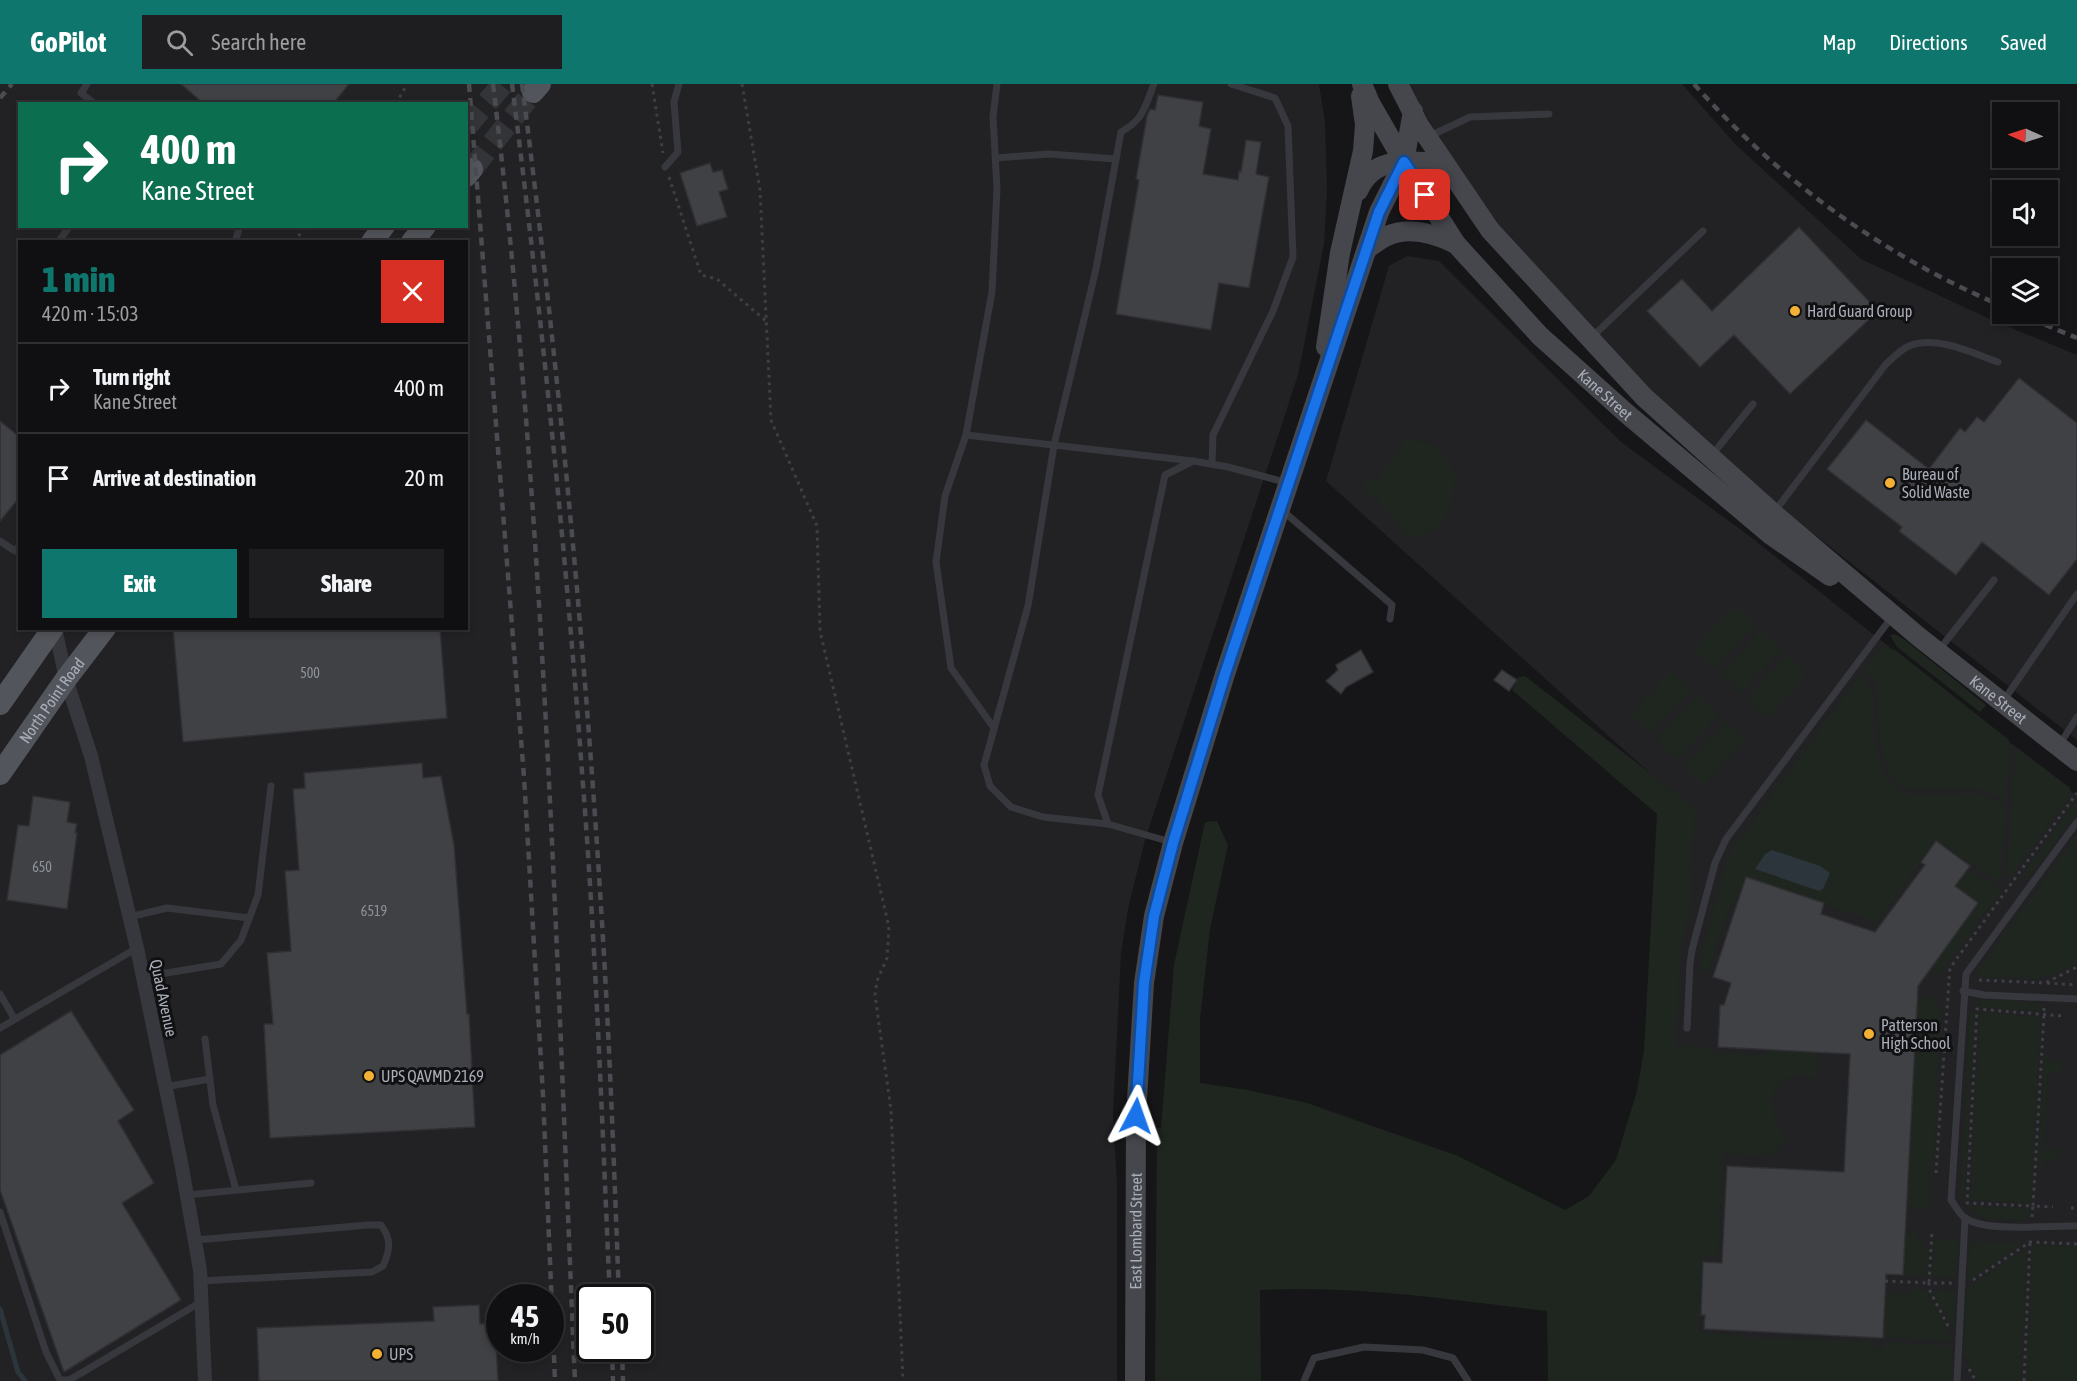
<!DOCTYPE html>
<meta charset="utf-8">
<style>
:root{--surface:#101012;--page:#1e1e20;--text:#f1f3f6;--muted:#9c9d9f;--line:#303032;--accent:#0f766e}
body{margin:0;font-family:"Asap Condensed",sans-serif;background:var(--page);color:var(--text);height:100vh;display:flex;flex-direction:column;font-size:22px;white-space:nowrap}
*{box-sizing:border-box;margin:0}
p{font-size:20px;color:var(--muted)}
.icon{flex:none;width:33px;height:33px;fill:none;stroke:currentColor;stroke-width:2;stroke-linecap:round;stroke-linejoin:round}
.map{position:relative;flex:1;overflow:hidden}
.sheet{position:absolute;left:18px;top:156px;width:450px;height:390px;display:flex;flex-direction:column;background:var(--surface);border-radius:0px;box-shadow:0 3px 9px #0003,0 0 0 2px var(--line)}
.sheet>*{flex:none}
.guide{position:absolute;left:18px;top:18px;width:450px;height:126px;border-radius:0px;box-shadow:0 3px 9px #0003,0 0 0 2px var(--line);background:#0b6e4f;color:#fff;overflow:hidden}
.needle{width:39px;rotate:273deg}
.fabs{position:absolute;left:1992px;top:18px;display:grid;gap:12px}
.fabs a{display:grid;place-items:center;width:66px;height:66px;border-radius:0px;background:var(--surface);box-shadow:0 3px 9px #0003,0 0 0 2px var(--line);font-size:30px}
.speed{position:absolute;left:486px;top:1200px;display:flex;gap:12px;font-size:30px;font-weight:700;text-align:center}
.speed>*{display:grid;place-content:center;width:78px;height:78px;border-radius:50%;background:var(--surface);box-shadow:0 3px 9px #0003,0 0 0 2px var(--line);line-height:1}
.speed small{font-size:15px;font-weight:400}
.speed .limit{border:3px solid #111;border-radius:9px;background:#fff;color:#111}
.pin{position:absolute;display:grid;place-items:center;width:51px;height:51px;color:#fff;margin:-26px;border-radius:12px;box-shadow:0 3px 9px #0006}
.me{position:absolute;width:66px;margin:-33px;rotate:4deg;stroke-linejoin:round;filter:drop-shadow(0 0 4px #0008)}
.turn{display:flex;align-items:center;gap:21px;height:126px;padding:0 24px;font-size:27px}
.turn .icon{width:78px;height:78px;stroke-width:2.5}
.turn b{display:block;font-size:42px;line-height:51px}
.round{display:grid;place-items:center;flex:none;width:63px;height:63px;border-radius:0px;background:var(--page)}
.overview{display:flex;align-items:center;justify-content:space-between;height:102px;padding:0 24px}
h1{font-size:36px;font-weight:800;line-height:45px;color:var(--accent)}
.action{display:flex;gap:12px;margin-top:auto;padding:12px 24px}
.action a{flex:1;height:69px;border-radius:0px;background:var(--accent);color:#fff;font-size:24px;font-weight:800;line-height:69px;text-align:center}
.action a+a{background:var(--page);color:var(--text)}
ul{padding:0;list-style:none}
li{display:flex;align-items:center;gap:18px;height:90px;padding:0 24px;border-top:2px solid var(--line)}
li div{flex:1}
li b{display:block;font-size:22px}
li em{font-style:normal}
header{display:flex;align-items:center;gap:36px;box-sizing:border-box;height:84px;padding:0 30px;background:var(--accent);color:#fff}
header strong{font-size:28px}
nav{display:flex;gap:33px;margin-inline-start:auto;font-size:21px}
.search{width:420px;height:54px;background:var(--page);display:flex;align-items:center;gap:15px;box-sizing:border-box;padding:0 21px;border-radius:0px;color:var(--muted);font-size:22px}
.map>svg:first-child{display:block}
.built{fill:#222225;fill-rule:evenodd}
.green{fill:#1e261f}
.water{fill:#2c353c}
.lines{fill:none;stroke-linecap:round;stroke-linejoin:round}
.stream{stroke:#2c353c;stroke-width:5}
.building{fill:#404145;stroke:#303034;stroke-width:1.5}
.primary-tunnel{stroke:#333438;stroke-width:22;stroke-dasharray:22 11;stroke-linecap:butt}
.path{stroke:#3d3f44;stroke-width:3;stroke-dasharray:3 4.5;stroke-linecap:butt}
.lane{stroke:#37383d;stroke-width:7}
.street{stroke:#37383d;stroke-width:14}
.secondary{stroke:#45474d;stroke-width:20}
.primary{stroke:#53555c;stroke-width:22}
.rail{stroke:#4a4c52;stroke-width:4.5;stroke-dasharray:8 6;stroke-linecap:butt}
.route-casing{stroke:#114b97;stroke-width:15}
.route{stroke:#1a73e8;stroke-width:10}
.poi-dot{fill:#f2b134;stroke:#111113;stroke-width:2}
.labels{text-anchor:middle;stroke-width:6;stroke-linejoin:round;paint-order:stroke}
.number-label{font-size:14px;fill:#8e929b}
.poi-label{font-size:16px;fill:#a8adb8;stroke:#111113;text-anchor:start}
.street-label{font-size:16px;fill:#a8adb8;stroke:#111113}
</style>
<header>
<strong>GoPilot</strong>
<div class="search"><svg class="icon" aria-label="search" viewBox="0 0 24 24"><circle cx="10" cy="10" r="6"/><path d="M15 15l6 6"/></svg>Search here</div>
<nav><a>Map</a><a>Directions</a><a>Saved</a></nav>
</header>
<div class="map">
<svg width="2077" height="1297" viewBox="0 0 2077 1297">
<rect width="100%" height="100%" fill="#161618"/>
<g class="built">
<path d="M0,0H1319L1325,38L1327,106L1324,160L1298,291L1145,756L1128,825L1121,869L1113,1030L1117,1101V1297H0ZM20,20H466V142H20ZM20,158H466V544H20ZM500,1214H550V1264H500ZM590,1214H640V1264H590Z"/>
<polygon points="1408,0 1682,0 1736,61 1861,175 1992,236 2077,271 2077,656 1792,433 1659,316 1499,144 1444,63"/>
<polygon points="1407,172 1439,177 1621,358 1752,454 2077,712 2077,1297 1635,1297 1663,701 1326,397 1389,182"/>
</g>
<g class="green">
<path d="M1408,353L1439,364L1456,389C1450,427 1450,442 1411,455L1375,412L1365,410L1364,395L1376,397Z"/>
<polygon points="1735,522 1755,541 1715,584 1694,565"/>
<polygon points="1761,546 1782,566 1741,609 1721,590"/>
<polygon points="1895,550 1905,556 1986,621 1980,628 1897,563 1890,551"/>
<path d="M1882,562L1895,566L2009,656L2006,717L1986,707L1975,704L1909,705C1874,697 1881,631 1877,604L1874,596L1864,585Z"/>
<polygon points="1787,571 1807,591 1767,634 1747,615"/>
<polygon points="1671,587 1691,606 1651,650 1631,630"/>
<path d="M1861,590C1882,609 1870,640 1877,665C1880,675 1882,687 1887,696C1901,720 1952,707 1976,710C1987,711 1996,718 2006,723L2001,793L1998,797L1936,757L1877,838L1746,793L1737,822L1731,820L1707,890L1702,886L1700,877L1722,791L1732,765Z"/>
<path d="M1525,592L1696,725L1690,788V822L1680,874L1676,962L1707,963L1712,964L1713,969L1765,971L1766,966L1817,968L1816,996C1808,991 1802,990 1793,992C1761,999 1773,1038 1787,1056C1767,1078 1751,1071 1724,1069L1718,1173H1702L1699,1248L1738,1251V1253L1874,1258V1264L1883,1265L1884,1258L1952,1262L1951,1297H1548L1547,1227C1452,1216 1356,1201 1260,1206L1261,1297H1155L1157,1044H1161L1174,881L1205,738L1217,737L1228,761L1210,845L1200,935V999L1248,1006L1307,1019L1458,1072L1565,1126L1589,1112L1616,1076L1637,1007L1644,966L1657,730L1512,606L1519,593Z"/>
<polygon points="1697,611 1718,631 1678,675 1657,656"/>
<polygon points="1725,638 1745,656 1704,701 1684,682"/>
<polygon points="2015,662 2070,704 2070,713 2009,795 2007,794"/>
<polygon points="2077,716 2077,728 2029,793 2019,795"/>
<polygon points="2077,751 2077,880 2050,892 2042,892 2040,896 2021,895 2020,891 2005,890 2005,895 1977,893 1979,885"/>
<polygon points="1968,785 1995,801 1994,803 2001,806 1941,889 1936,891 1934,885 1930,884 1978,819 1955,802"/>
<polygon points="1917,912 1931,914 1941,927 1933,1083 1929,1084 1928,1125 1907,1124"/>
<polygon points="1981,915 2042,919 2042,927 1981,923"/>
<polygon points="1970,927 1975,930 1965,1110 1962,1117 1960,1107"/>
<polygon points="1980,928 2041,933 2031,1119 1970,1116"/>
<polygon points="2044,970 2049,970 2049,977 2062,978 2061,988 2048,989 2044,1064 2057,1066 2057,1076 2043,1076 2043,1082 2038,1082"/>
<path d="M1972,1122L2030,1124L2031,1126L2025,1136C2007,1135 1983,1139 1968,1126Z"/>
<polygon points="1905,1149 1916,1149 1921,1161 1929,1167 1927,1190 1925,1192 1903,1191"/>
<polygon points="1937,1155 1956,1156 1959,1158 1956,1193 1934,1192 1932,1190 1934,1157"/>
<polygon points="1970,1157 2019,1159 2022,1161 1967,1197"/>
<polygon points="2033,1160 2077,1163 2077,1297 2026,1297 2026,1288 2029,1288 2029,1283 2027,1283 2029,1246 2031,1245 2032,1241 2029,1240"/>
<polygon points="2027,1164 2021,1297 1978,1297 1963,1267 1966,1205"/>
<polygon points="1910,1205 1926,1206 1953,1257 1883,1254 1885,1209 1909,1210"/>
<polygon points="1934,1206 1956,1208 1954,1246 1932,1208"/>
</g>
<polygon class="water" points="1772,766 1820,782 1830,789 1823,805 1819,807 1755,785 1765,770"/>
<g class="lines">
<polyline class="stream" points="0,1225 18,1288 25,1297"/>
</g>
<g class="building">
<polygon points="181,0 349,0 333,20 204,20"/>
<polygon points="1158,11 1203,18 1199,42 1211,45 1203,90 1238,96 1239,87 1241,88 1246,56 1261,58 1256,90 1269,93 1249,204 1219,199 1211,246 1116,230 1139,96 1136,95 1147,32 1150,25 1155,26"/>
<polygon points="710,79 713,88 722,86 728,105 719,108 727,133 697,142 680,89"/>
<polygon points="1799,143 1878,227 1790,310 1734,251 1700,283 1647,227 1682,195 1712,227"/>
<polygon points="2019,294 2077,339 2077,475 2049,511 1982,458 1956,491 1899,447 1902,443 1827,385 1866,336 1929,385 1960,344 1965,348 1977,333 1984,338"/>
<polygon points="0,337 20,353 20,413 0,437"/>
<polygon points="173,544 440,544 447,634 183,658"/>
<polygon points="1361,566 1373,588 1346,603 1341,610 1326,597 1338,586 1336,581"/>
<polygon points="1502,586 1517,596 1509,607 1494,596"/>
<polygon points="422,679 423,694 441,692 454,761 467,930 469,930 475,1043 270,1054 264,940 273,940 267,869 291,867 285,787 299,786 293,705 305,704 304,689"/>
<polygon points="33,712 70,718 67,738 77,740 75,749 77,749 67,825 7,816 18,741 29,742"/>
<polygon points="1936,757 1970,782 1955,802 1978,819 1918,902 1903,1191 1886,1190 1883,1254 1704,1245 1705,1231 1701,1231 1703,1178 1722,1179 1727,1082 1844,1088 1850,970 1718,963 1720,921 1724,921 1731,899 1713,893 1746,793 1824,819 1821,830 1875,848 1925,781 1921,778"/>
<polygon points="71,927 134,1026 118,1037 154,1099 122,1119 181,1216 64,1288 0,1106 0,971"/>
<polygon points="479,1221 480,1240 495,1239 498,1297 259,1297 257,1244 434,1237 433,1223"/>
</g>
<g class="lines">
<g class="primary-tunnel">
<polyline points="466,43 503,0"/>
<polyline points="472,85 533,8"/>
</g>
<g class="path">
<polyline points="652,0 663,69"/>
<polyline points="742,0 760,106 771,336 817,442 820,547 889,843 887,874 877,897 875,911 891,1026 903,1297"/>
<polyline points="396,20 407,0"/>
<polyline points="669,93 701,191 717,195 766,237"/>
<polyline points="294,158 306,142"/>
<polyline points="1949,895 1950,884 2077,709"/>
<polyline points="1979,896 2045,899 2077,883"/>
<polyline points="2047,899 2077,901"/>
<polyline points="2044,924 2044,930 2033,1122 1967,1119 1977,925 2064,932"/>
<polyline points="1936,1089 1949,896"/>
<polyline points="2071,1124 2077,1124"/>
<polyline points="2032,1133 2033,1122 2053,1123"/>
<polyline points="1973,1196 2030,1158 2077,1160"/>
<polyline points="1885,1197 1929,1199 1932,1147"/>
<polyline points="1948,1242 1929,1205 1929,1199 1952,1199"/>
<polyline points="1969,1285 1976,1297"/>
<polyline points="2024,1297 2030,1158"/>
</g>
<g class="lane">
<polyline points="87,0 81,9 95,20"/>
<path d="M1154,0C1144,24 1145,34 1121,48L1096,185L1054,361L1028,522L984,681L990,702L1011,723L1043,733L1108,740L1171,758"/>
<polyline points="1430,52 1470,33 1549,30"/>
<polyline points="996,74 1049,70 1116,75"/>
<polyline points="665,83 678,68 674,18 679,0"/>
<polyline points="58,158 70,142"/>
<polyline points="235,158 240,142"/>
<polyline points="1592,253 1703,147"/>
<polyline points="966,351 992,208 997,105 993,33 997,0"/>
<polyline points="1712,371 1753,320"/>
<polyline points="1212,380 1213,351 1273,227 1293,173 1288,42 1275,14 1231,0"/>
<polyline points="1283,427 1392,521 1390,535"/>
<path d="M1775,427L1886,280C1893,274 1900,266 1909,262C1937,251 1972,269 1998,278"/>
<polyline points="0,457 15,467 20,461"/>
<polyline points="1939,566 1994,496"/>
<polyline points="2004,616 2077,510"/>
<polyline points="994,644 951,584 936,478 945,412 966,351 1193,377"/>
<polyline points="2060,660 2077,633"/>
<path d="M2077,738L1966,890L1951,1116C1955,1121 1959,1130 1965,1134C1987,1149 2050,1141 2077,1142"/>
<polyline points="1108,740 1098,711 1165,391 1193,377 1228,383 1288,399"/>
<polyline points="129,833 167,824 249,834"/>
<polyline points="142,893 221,880 241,856 258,811 271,702"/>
<polyline points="1963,907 1984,911 2077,915"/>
<polyline points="0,910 14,934"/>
<polyline points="0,944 137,864"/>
<polyline points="1687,944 1690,880 1692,866 1715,779 1726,755 1891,534"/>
<polyline points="205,955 213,1021 236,1106"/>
<polyline points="165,1003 209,995"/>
<polyline points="187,1111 311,1099"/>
<polyline points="0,1128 46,1268 60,1296 69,1296 78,1291 201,1218"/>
<path d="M196,1156L368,1141H381C392,1156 390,1166 383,1182L372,1188L200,1197"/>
<polyline points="1304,1297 1314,1274 1364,1263 1423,1266 1453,1274 1468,1297"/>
<polyline points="1957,1297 1965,1134"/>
</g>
<polyline class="street" points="55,544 66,595 91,672 137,864 181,1078 200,1186 205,1297"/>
<g class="secondary">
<path id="s1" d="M1362,0L1370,19L1404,78L1456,160L1540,252L1626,329L1771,451L1830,492"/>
<path id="s2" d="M1398,0L1419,41L1490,146L1644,313L1773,429L1919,553L2077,677"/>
<path d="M1358,107C1374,70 1409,78 1444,79"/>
<path d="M1367,165C1373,161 1380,155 1387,152C1409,142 1436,150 1456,160"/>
<polyline points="1326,263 1340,169 1363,67 1365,41 1361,12"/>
<path id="s3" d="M1135,1297L1136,1032L1144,899L1154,832L1173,759L1225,590L1379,128L1404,78L1413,27"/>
</g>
<g class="primary">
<polyline points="533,8 540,0"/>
<polyline points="466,92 472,85"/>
<polyline points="372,158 384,142"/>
<polyline points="412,158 425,142"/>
<polyline points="0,620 53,544"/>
<path id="s4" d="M0,690L66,595L105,544"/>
</g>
<g class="rail">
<polyline points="469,0 524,693 543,1011 555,1297"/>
<path d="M493,0C545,430 556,864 575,1297"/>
<path d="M512,0C541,229 565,458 582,688C596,863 602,1038 610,1214"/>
<path d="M522,0C560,295 588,592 605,889C611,997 615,1106 619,1214"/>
<path d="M1694,0C1781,98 1883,171 2002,222"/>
<polyline points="0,14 12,0"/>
<polyline points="2019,230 2077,254"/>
<polyline points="612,1264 613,1297"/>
<polyline points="622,1264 623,1297"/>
</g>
</g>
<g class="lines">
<defs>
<polyline id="route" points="1136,1032 1144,899 1154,832 1173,759 1225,590 1379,128 1404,78 1425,111"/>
</defs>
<use href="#route" class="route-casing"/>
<use href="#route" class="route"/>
</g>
<g class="poi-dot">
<circle cx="1795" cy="227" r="6"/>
<circle cx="1890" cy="399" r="6"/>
<circle cx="1869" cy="950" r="6"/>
<circle cx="369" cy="992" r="6"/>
<circle cx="377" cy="1270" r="6"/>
</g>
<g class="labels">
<g class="number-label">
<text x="310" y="594">500</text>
<text x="42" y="788">650</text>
<text x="374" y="832">6519</text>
</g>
<g class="poi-label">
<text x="1807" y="233">Hard Guard Group</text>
<text x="1902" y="396">Bureau of<tspan x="1902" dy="18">Solid Waste</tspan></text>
<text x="1881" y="947">Patterson<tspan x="1881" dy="18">High School</tspan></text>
<text x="381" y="998">UPS QAVMD 2169</text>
<text x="389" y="1276">UPS</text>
</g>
<g class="street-label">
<text dy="6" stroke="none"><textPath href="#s1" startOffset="398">Kane Street</textPath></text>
<text dy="6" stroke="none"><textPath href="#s2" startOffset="866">Kane Street</textPath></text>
<text dy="6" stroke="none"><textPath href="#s4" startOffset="90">North Point Road</textPath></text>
<text transform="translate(164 914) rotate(78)" y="6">Quad Avenue</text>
<text dy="6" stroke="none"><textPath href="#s3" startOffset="150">East Lombard Street</textPath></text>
</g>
</g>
</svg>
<div class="fabs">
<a><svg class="needle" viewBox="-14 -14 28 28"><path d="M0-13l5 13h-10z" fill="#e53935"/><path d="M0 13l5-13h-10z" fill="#9c9d9f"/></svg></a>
<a><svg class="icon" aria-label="sound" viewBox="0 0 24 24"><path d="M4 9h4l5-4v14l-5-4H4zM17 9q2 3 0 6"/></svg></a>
<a><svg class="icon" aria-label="layers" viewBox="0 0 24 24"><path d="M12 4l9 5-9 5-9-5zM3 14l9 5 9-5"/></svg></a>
</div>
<div class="speed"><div>45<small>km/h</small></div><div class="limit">50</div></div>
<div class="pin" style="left:1425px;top:111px;background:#d93025"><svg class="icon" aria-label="arrive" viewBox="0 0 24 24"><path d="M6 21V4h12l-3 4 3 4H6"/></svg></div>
<svg class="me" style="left:1136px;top:1032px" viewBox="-20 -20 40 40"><path d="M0-17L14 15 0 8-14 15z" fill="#1a73e8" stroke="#fff" stroke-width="4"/></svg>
<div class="guide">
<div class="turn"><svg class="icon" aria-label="right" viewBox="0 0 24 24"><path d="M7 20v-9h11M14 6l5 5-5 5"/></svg><div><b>400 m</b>Kane Street</div></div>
</div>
<section class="sheet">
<div class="overview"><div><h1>1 min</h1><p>420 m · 15:03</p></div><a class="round" style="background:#d93025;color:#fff"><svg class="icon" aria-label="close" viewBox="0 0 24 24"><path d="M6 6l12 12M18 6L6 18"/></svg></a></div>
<ul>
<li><svg class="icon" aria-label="right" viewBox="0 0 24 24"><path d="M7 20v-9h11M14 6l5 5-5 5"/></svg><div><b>Turn right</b><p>Kane Street</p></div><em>400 m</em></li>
<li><svg class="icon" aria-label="arrive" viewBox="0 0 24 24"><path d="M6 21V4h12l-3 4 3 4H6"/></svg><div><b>Arrive at destination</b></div><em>20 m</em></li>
</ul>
<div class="action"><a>Exit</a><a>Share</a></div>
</section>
</div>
